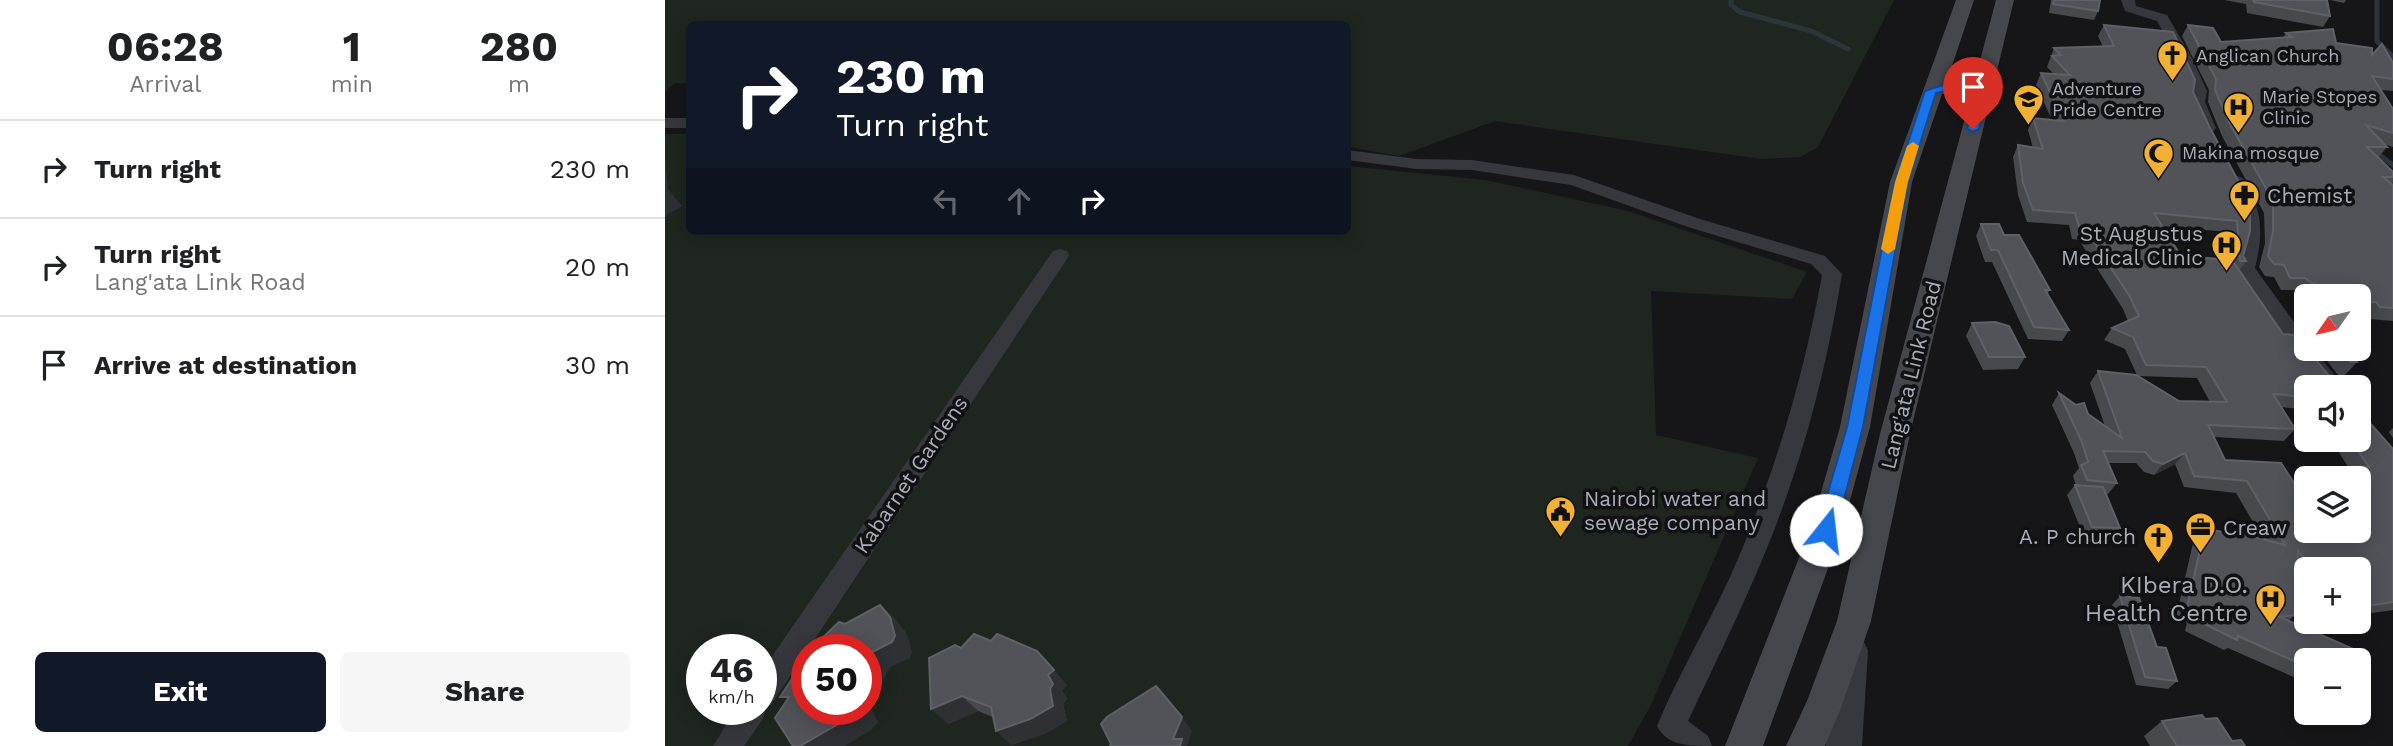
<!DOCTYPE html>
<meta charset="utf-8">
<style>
:root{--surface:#fff;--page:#f6f6f6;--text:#202124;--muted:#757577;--line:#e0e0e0;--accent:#111827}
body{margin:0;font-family:"Work Sans",sans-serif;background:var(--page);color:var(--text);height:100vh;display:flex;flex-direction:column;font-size:26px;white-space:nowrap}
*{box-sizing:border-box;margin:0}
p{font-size:23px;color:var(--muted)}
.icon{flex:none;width:38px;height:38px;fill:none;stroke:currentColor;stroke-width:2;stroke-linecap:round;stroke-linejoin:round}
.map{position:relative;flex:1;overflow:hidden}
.drawer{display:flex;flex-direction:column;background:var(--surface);width:665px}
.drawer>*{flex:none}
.top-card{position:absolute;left:21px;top:21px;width:665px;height:214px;border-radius:10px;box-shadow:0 4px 18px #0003;background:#111827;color:#fff;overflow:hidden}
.needle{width:46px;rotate:236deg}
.tools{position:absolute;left:1629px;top:284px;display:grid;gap:14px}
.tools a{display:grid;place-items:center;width:77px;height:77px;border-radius:10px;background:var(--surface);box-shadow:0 4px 18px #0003;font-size:35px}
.speed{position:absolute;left:21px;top:634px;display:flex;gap:14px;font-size:35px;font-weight:700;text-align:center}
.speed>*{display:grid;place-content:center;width:91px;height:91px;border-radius:50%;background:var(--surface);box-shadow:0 4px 18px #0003;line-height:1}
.speed small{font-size:18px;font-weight:400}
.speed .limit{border:10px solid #d22;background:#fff;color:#111}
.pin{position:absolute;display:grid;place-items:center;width:60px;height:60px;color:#fff;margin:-72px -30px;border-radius:50% 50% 50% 0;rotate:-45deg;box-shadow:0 0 7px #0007}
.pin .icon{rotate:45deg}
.me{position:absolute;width:77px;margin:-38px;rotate:16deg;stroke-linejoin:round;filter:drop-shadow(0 0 5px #0008)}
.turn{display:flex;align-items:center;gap:24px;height:147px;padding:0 35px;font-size:32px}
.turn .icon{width:91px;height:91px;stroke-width:2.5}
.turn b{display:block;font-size:49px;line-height:60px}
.lanes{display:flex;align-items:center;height:66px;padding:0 35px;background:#0003;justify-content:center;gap:35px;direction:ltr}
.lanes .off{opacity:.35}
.eta{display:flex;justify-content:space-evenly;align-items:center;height:119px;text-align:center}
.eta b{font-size:42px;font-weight:700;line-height:49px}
.cta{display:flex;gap:14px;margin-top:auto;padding:14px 35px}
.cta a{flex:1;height:80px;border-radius:10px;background:var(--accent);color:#fff;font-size:28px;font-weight:700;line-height:80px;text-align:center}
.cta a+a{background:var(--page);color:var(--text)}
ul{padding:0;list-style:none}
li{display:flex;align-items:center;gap:21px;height:98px;padding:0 35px;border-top:2px solid var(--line)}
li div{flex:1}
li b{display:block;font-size:26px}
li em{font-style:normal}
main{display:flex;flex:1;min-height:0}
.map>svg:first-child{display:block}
.green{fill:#1e261f;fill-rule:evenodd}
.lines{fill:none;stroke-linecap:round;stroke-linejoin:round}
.stream{stroke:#2c353c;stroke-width:5}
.minor{fill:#37383d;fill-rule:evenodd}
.tertiary{fill:#37383d;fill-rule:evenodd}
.secondary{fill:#45474d;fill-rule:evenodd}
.wall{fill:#47494d;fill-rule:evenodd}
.shaded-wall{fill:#2f3033}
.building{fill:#525359;stroke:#5f6168;stroke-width:2}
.route{fill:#1a73e8;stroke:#114b97;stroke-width:2}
.slow{fill:#f59e0b}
.labels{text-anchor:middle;stroke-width:7;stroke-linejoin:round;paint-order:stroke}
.far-poi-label{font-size:18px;fill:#a8adb8;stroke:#111113;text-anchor:start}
.poi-label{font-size:21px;fill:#a8adb8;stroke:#111113;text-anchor:start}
.street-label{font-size:21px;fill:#a8adb8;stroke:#111113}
.near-poi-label{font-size:24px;fill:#a8adb8;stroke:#111113;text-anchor:end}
</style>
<main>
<section class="drawer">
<div class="eta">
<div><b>06:28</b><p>Arrival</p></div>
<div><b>1</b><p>min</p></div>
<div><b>280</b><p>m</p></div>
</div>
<ul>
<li><svg class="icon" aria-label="right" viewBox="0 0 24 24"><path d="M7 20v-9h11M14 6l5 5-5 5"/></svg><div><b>Turn right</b></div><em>230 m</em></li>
<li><svg class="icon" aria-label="right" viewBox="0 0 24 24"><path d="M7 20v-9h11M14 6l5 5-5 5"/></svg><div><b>Turn right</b><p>Lang'ata Link Road</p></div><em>20 m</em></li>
<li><svg class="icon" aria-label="arrive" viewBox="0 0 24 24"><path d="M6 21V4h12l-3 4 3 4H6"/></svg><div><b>Arrive at destination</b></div><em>30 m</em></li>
</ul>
<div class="cta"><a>Exit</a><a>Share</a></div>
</section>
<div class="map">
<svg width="1728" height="746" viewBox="0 0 1728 746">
<rect width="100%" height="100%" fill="#161618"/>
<g class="green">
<polygon points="0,0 1229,0 1153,147 1135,157 1096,159 830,121 734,156 683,147 682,24 24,24 24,83 10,83 0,92"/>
<path d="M0,134H24V231H682L683,166L821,180L963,211L1142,272L1127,299L986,291L991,435L1093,458L986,705L963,746H0ZM37,649H96V709H37ZM142,649H201V709H142Z"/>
</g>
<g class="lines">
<g class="stream">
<polyline points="1066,0 1066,5 1075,12 1146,31 1183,49"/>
<polyline points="1712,0 1712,41 1726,55 1728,65"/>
<polyline points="1709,151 1728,165"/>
</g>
<g class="minor">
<polygon points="1456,0 1470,0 1471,6 1502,15 1527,58 1542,91 1540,102 1551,128 1549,131 1537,131 1535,128 1524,102 1526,91 1513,58 1492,21 1460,11"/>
<rect x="0" y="118" width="24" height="10"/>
<path d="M682,150L752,159L807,160L909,175L1035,219L1160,256L1177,274C1165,346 1149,417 1125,486C1098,567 1059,644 1023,721L1043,736L1047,746C1024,746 1002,746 992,726C1013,675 1042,627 1065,577C1108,480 1138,380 1157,275L1146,264L1023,227L906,185L807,170L752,169L682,160Z"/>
<path d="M1572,176C1581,178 1582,184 1586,192C1598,218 1597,240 1590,268L1642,340V348H1648L1679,387H1656L1612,332L1572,268C1581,232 1579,215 1563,181Z"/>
<polygon points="395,249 402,251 404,255 402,259 106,705 101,707 98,719 79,746 48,746 71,709 96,709 96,672 388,251"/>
</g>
<polygon class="tertiary" points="1186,635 1198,640 1203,651 1197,746 1161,746 1169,651 1174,640"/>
<polygon class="secondary" points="1291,0 1309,0 1282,81 1308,87 1331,0 1349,0 1245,434 1206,621 1176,708 1160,746 1121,746 1142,701 1172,621 1215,434 1304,103 1289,94 1277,94 1247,182 1205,427 1177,530 1098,746 1060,746 1145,530 1175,427 1225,182"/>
</g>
<g class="wall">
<polygon points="1386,0 1435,0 1433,11 1429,20 1384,13"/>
<polygon points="1559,0 1662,0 1665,16 1658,27 1582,13 1581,4"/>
<polygon points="1665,0 1681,0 1679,3"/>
<path d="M1439,25L1508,32L1530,80L1528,92L1544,126L1585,203V231L1578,256L1581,261L1574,271L1618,334L1630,335L1665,377L1669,378L1676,387H1642V410L1616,407L1630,429L1619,441L1549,437L1560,460L1616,463L1629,483L1642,480V530H1694V478H1653L1686,471L1665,439H1694V407H1695L1704,422L1728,449V610L1694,615V569H1642V588L1632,576L1630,615L1623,621L1704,656L1703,677L1694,683V660H1642V683L1563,648L1559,650L1520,631L1522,623L1511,617L1529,539L1540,528L1574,536L1577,533L1598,539L1571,493L1519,487L1510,464L1489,475L1479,472L1471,463H1443L1452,483L1443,494H1441L1455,528L1447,538L1419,537L1402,495L1410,485H1411L1408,476L1414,468L1409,453L1387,405L1394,393L1411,405L1419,403L1423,414L1440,426L1425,383L1433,371L1472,375L1460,349L1439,340L1447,328L1463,321L1458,309L1414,240L1407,239L1404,225L1362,222L1353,195L1348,157L1353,145L1368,148L1363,130L1368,118L1387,120L1371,85L1376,73L1389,74L1382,67L1389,48L1438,47L1433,36ZM1497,226L1563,232L1566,260L1516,256ZM1474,376L1532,378L1545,402L1514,401Z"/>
<polygon points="1523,25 1556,42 1618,38 1621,33 1671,43 1728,63 1728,91 1716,90 1728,109 1728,147 1719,144 1722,147 1713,158 1728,172 1728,182 1727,184 1728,185 1728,321 1704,319 1700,314 1694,314 1694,296 1642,296 1642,298 1630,290 1616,290 1609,277 1600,276 1594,267 1600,243 1599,213 1557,136 1543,102 1544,90 1517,36"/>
<polygon points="1316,224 1339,235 1385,290 1382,294 1404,330 1397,341 1363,339 1327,262 1320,262 1311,236"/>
<polygon points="1307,323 1360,357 1353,369 1318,370 1301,336"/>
<polygon points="1652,348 1682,348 1692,362 1680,375 1673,375"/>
<polygon points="1728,428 1728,438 1724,432"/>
<polygon points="1455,596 1492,647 1512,681 1503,689 1471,685 1447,605"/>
<polygon points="296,648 402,685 397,691 402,699 398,704 402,721 379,734 346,745 328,717 313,711 283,724"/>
<polygon points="1540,719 1567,741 1580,746 1485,746 1479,736 1497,721"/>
</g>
<g class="shaded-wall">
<polygon points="0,158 3,189 17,206 0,216"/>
<polygon points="1520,453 1510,464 1489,475 1498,464"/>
<polygon points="215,605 232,621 242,634 247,652 245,658 225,667 205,705 213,722 206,730 180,746 135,746 193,709 201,709 201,662"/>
<polygon points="389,670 402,685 397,691 402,699 398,704 402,721 379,734 346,745 331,731 385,689 383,675"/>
<polygon points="297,696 313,711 283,724 266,709"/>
<polygon points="517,717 527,731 522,746 514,746 508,739"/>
</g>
<g class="building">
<polygon points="1389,0 1435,0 1433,11 1388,4"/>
<polygon points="1588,0 1662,0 1665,16 1589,2"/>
<polygon points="1439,25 1508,32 1530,80 1528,92 1544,126 1585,203 1585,231 1578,256 1581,261 1575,261 1572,221 1489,213 1516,256 1567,260 1618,334 1630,335 1665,377 1669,378 1676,387 1642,387 1642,397 1608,394 1630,429 1543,425 1560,460 1616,463 1629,483 1642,480 1642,530 1694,530 1694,478 1653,478 1704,467 1685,439 1694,439 1694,407 1695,407 1704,422 1728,449 1728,602 1694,607 1694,569 1647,569 1633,551 1630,615 1615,617 1704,656 1703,677 1694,674 1694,660 1642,660 1642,667 1573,636 1572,640 1531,620 1533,612 1522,607 1540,528 1578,537 1577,533 1620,545 1582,481 1529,476 1520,453 1498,464 1488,461 1480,452 1438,451 1452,483 1422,480 1416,465 1423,462 1417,442 1394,393 1411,405 1419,403 1423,414 1457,438 1433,371 1471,375 1514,401 1562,402 1541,367 1481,365 1468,337 1447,328 1474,316 1465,297 1420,228 1414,227 1410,213 1368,210 1358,183 1353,145 1378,149 1368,118 1399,121 1376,73 1405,75 1387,56 1396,55 1389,48 1449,46"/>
<polygon points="1523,25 1548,28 1556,42 1627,37 1621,33 1668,29 1671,43 1707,48 1707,55 1717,44 1728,63 1728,79 1707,76 1728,109 1728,133 1701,125 1722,147 1702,147 1728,172 1728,177 1718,177 1728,185 1728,308 1715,307 1711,302 1694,302 1694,296 1665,296 1640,278 1625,278 1619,265 1609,264 1603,256 1608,231 1608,201 1565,124 1550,90 1551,79"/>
<polygon points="1316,224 1334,224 1339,235 1354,235 1385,290 1380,290 1404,330 1369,327 1333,250 1326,250"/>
<polygon points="1330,322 1344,326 1360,357 1324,357 1307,323"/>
<polygon points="1674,348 1682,348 1692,362 1685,362"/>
<polygon points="1410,485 1438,487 1455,528 1427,527"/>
<polygon points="1455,596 1474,598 1492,647 1501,648 1512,681 1480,677"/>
<polygon points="215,605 225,617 230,636 227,642 207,652 201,662 201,649 146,649 174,622 180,624"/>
<polygon points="309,634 326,641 332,634 372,651 389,670 383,675 388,684 385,689 388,706 365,719 331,731 326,707 297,696 266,709 264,658 290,645 296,648"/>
<polygon points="142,656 142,709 193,709 187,716 135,746 128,746 110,718 124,697 115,697"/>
<polygon points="491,686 517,717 508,739 517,739 515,746 445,746 446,744 436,724 442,717"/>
<polygon points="1537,715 1540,719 1552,718 1567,741 1576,740 1580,746 1512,746 1497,721"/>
</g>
<path class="route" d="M1284,83L1302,87L1321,102L1314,129L1308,132L1302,129L1309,103C1297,91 1286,89 1271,93L1243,182L1198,427L1171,530L1168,535L1161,538L1155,535L1152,530L1182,427L1230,182L1260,91Z"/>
<polygon class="slow" points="1248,142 1254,146 1243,182 1230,249 1223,254 1216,249 1230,182 1242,146"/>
<defs>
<symbol id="church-pin" viewBox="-11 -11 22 30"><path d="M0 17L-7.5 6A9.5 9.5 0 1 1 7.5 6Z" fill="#f2b134" stroke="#111113"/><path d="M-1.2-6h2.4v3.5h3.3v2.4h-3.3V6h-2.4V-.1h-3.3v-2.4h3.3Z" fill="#111"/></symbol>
<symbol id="school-pin" viewBox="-11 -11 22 30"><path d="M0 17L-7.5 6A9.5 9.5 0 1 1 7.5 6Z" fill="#f2b134" stroke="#111113"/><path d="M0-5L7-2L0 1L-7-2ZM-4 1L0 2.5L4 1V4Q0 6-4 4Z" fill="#111"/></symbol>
<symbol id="hospital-pin" viewBox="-11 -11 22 30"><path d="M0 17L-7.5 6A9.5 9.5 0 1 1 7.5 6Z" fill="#f2b134" stroke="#111113"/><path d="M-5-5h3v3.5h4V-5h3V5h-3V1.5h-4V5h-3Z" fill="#111"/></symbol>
<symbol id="mosque-pin" viewBox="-11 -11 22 30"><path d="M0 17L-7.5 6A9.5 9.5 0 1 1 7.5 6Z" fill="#f2b134" stroke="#111113"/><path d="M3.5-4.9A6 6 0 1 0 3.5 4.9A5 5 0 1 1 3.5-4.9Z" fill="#111"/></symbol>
<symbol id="pharmacy-pin" viewBox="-11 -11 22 30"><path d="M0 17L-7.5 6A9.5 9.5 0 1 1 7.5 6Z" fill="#f2b134" stroke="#111113"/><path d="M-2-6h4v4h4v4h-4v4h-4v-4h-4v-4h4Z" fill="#111"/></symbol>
<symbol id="civic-pin" viewBox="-11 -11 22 30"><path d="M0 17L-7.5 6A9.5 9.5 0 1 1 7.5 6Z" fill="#f2b134" stroke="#111113"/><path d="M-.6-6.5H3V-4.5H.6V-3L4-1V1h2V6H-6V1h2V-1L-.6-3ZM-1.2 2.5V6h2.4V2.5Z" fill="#111"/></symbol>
<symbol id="office-pin" viewBox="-11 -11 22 30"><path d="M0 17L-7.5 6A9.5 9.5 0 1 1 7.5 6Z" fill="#f2b134" stroke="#111113"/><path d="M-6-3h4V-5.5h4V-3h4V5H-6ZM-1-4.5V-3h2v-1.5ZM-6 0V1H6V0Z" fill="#111"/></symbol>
</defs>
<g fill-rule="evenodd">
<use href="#church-pin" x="1490" y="38" width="35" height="47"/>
<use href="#school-pin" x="1346" y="82" width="35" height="47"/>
<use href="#hospital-pin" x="1556" y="90" width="35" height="47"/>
<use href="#mosque-pin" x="1476" y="136" width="35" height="47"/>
<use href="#pharmacy-pin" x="1562" y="178" width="35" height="47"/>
<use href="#hospital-pin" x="1544" y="228" width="35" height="47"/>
<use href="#civic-pin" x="878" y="494" width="35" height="47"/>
<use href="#office-pin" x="1518" y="510" width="35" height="47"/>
<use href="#church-pin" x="1476" y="520" width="35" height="47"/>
<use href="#hospital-pin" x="1588" y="582" width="35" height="47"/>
</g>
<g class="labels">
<g class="far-poi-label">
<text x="1531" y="62">Anglican Church</text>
<text x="1387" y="95">Adventure<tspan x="1387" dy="21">Pride Centre</tspan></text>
<text x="1597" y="103">Marie Stopes<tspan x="1597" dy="21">Clinic</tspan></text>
<text x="1517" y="159">Makina mosque</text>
</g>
<g class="poi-label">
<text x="1602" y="203">Chemist</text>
<text x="1538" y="241" text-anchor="end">St Augustus<tspan x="1538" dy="24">Medical Clinic</tspan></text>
<text x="919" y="506">Nairobi water and<tspan x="919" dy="24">sewage company</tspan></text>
<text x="1558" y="535">Creaw</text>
<text x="1471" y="544" text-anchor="end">A. P church</text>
</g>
<g class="street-label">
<text transform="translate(1246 375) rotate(-76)" y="7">Lang'ata Link Road</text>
<text transform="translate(246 475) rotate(-56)" y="7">Kabarnet Gardens</text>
</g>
<g class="near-poi-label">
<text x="1583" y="593">KIbera D.O.<tspan x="1583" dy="28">Health Centre</tspan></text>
</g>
</g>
</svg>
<div class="tools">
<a><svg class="needle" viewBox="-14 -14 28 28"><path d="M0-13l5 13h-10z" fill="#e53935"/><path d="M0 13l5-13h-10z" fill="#757577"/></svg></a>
<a><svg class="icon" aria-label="sound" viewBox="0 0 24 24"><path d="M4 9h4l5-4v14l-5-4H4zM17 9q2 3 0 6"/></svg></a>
<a><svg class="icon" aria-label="layers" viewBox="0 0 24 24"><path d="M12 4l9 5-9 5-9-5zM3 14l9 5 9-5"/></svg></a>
<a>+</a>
<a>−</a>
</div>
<div class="speed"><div>46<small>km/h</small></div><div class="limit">50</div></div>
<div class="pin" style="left:1308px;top:129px;background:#d93025"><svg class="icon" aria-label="arrive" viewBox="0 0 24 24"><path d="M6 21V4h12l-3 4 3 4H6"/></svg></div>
<svg class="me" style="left:1161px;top:530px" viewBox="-20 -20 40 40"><circle r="19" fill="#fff"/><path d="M0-13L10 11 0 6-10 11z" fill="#1a73e8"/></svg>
<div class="top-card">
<div class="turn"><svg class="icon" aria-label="right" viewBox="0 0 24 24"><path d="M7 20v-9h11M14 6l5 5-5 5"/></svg><div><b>230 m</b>Turn right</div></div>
<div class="lanes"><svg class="icon off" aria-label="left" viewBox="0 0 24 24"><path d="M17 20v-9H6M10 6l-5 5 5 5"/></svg><svg class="icon off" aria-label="ahead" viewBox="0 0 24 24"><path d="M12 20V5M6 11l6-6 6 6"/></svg><svg class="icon" aria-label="right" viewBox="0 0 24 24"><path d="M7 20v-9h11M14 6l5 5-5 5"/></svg></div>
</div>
</div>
</main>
